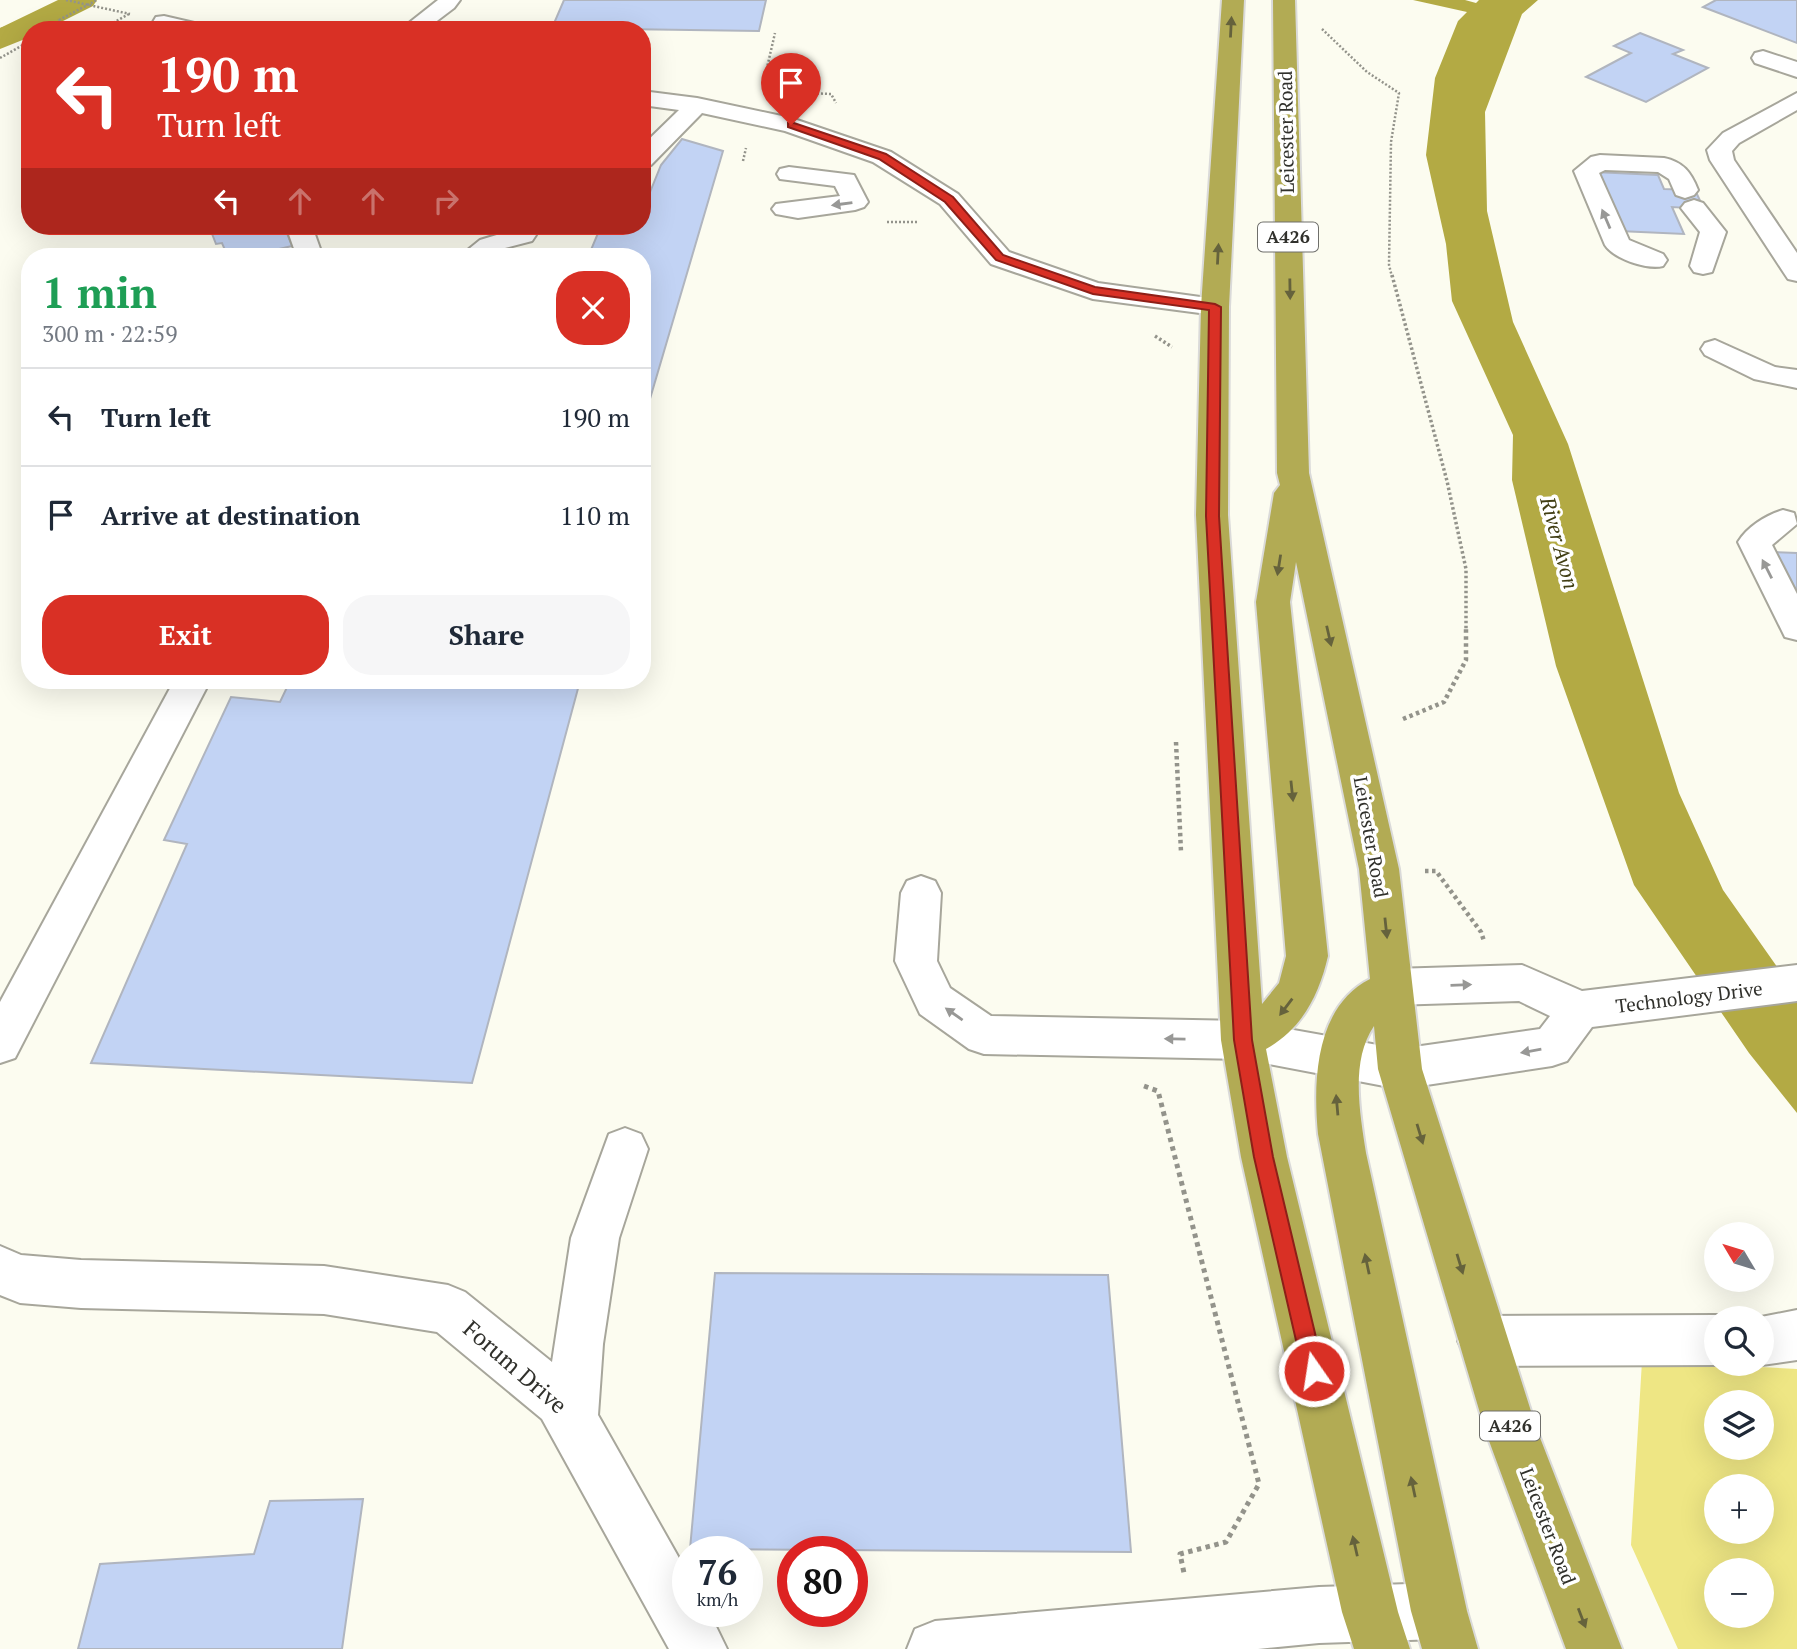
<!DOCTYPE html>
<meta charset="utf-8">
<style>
:root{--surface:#fff;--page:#f6f6f7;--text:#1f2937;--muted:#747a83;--line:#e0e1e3;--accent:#d93025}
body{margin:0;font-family:"PT Serif",serif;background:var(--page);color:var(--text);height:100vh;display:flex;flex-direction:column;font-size:26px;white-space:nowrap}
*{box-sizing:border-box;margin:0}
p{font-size:23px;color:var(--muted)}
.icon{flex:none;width:38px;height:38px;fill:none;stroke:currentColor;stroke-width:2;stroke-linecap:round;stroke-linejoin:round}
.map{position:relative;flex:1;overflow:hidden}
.details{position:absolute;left:21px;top:248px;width:630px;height:441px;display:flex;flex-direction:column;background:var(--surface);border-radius:28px;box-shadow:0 7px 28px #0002}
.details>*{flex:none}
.guide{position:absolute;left:21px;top:21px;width:630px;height:214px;border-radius:28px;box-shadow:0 7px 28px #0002;background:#d93025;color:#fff;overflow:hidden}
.needle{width:46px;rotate:308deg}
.buttons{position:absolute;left:1704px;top:1222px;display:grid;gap:14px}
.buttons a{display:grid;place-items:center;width:70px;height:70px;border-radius:50%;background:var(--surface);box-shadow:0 7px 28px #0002;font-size:35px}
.speed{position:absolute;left:672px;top:1536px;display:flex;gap:14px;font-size:35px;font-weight:700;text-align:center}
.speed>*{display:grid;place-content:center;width:91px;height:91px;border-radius:50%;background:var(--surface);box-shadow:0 7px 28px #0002;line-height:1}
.speed small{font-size:18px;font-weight:400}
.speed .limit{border:10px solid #d22;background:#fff;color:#111}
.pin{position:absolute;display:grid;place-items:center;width:60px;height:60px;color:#fff;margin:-72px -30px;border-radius:50% 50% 50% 0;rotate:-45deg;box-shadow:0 0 7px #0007}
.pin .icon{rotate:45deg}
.me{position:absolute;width:77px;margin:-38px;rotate:347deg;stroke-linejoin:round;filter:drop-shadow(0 0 5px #0008)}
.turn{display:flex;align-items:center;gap:24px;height:147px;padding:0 21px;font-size:32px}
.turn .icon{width:91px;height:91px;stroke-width:2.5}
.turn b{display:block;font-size:49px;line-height:60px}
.lanes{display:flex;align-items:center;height:66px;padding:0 21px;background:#0003;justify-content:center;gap:35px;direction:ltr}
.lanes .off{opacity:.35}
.round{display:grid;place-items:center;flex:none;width:74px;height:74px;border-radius:28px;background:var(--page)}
.head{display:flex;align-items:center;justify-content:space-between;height:119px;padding:0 21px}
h1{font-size:42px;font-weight:600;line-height:52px;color:#1e9e55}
.action{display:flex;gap:14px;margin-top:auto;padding:14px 21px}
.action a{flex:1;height:80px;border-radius:28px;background:var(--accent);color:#fff;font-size:28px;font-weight:600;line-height:80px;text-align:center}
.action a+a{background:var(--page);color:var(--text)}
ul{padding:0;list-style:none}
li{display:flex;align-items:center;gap:21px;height:98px;padding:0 21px;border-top:2px solid var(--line)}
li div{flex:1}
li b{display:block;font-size:26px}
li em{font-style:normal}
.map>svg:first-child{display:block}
.green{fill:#eee684;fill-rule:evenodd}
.water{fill:#b3aa44}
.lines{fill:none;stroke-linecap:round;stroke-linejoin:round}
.canal{fill:#b3aa44;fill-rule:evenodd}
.building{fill:#c2d3f4;stroke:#b0b5bf;stroke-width:2}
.minor-casing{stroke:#a7a69b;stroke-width:4}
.highway-casing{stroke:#dadad9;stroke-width:4}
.path-far3{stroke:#93938b;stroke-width:2.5;stroke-dasharray:2 2;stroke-linecap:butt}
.path-far2{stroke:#93938b;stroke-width:3.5;stroke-dasharray:2.5 2.5;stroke-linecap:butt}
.path-far1{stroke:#93938b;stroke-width:4.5;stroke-dasharray:3.5 3.5;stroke-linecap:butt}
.path{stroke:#93938b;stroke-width:5;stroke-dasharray:4.5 4.5;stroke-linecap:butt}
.minor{fill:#fff;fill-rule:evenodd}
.highway{fill:#b2ab54;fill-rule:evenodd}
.path-bridge{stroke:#93938b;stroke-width:2.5;stroke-dasharray:2 2;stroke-linecap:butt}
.oneway{fill:#65623c}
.oneway2{fill:#989896}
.route{fill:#d93025;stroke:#8d1f18;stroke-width:2}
.labels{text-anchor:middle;stroke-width:7;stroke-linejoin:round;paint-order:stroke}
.shield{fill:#fff;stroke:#6f6f6b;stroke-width:2}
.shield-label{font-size:18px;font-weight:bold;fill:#31312c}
.street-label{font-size:19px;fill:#31312c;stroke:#fff}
.water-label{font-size:21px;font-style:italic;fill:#413e13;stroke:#fff}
.near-street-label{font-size:23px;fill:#31312c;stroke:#fff}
</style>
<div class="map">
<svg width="1797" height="1649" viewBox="0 0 1797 1649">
<rect width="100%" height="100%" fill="#fcfcf0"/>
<path class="green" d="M1642,1361L1797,1369V1649H1678L1631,1545ZM1717,1402H1762V1447H1717ZM1717,1486H1762V1531H1717ZM1717,1570H1762V1615H1717Z"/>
<g class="water">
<polygon points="1413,0 1465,0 1476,3 1479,0 1538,0 1522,14 1485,112 1487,211 1513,322 1568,444 1679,793 1723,890 1797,995 1797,1113 1749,1053 1634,885 1556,666 1512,480 1513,435 1452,301 1446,244 1426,155 1435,78 1458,21 1467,12"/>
<polygon points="49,17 44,23 0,48 0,28 30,18"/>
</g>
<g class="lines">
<polygon class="canal" points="58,0 97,0 93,6 45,30 30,30 30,37 0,49 0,28"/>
</g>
<g class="building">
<polygon points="564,0 766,0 759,31 552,28"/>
<polygon points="1716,0 1797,0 1797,43 1703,7"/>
<polygon points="1640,33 1683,50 1673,54 1708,68 1646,102 1586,77 1631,53 1614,46"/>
<polygon points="682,139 723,151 642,426 642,257 588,257 601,226 642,226 642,212 661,165"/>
<polygon points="1594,172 1658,175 1664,189 1695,190 1704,209 1672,207 1684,234 1619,231"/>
<polygon points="209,226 284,226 292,246 245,257 228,257 222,243 216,244"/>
<polygon points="1770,552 1797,553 1797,606"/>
<polygon points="290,681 580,681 472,1083 91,1063 187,844 164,840 231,697 280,702"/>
<polygon points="715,1273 1108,1275 1131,1552 690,1549"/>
<polygon points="363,1499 342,1649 78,1649 100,1564 254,1554 270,1501"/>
</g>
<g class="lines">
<defs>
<g id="minor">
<polygon points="438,0 460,0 454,8 425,30 400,30"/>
<polygon points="164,16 203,25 206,30 169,30 156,27 153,22 156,17"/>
<polygon points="1763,51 1797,62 1797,77 1755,63 1752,58 1755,53"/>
<polygon points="642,91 697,98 791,118 891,152 958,194 1009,252 1098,283 1215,299 1225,301 1229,307 1225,313 1215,315 1093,299 991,264 940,204 873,162 785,131 702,113 651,165 642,167 642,146 679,110 642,105"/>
<polygon points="1797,93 1797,110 1739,143 1732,151 1734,160 1797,253 1797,281 1788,279 1784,273 1710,160 1707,150 1723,133"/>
<path d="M1600,155L1664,158C1683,162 1691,172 1698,190L1694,195L1685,198L1676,195L1669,179L1658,172L1605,170L1599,173L1629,240L1663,254L1667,260L1663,266C1648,270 1614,259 1605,245L1574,171L1591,157Z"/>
<polygon points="789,167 854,175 868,202 864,207 855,210 798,218 776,214 772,209 776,204 840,196 835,186 780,179 777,174 780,169"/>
<polygon points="1694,200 1703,203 1726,232 1712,272 1703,274 1694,272 1690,266 1700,232 1681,208 1685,203"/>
<polygon points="286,226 312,226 323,257 297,257"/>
<polygon points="523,227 532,229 536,235 532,241 505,248 489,257 459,257 480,240"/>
<polygon points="1715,340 1775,367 1797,370 1797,388 1754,379 1705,355 1701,349 1705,343"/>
<path d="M1783,510L1794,513L1797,524L1772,545L1797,594V640L1785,637L1738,542C1747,527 1766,515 1783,510Z"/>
<polygon points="174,681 210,681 15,1058 0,1063 0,1002"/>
<polygon points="921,876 935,881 941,893 937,961 950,988 991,1016 1243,1021 1400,1049 1540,1029 1550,1016 1519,1001 1393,1005 1378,1000 1372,987 1378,974 1393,969 1522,965 1582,991 1797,965 1797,1001 1592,1027 1567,1061 1552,1066 1400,1089 1243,1059 984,1054 969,1049 920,1014 895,961 901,893 907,881"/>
<polygon points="625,1128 641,1134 648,1149 619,1238 603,1344 598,1415 688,1574 688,1612 709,1612 727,1649 669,1649 542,1419 437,1332 324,1314 81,1308 20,1303 0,1295 0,1246 21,1255 81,1260 324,1266 448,1285 465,1292 552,1362 571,1238 609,1134"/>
<polygon points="1797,1310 1797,1360 1762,1365 1759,1363 1762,1363 1762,1318 1756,1318"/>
<polygon points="1717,1315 1723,1318 1717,1318 1717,1363 1720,1363 1717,1365 1483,1366 1466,1358 1458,1341 1466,1324 1483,1316"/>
<polygon points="1439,1583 1458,1592 1467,1611 1458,1630 1439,1639 1319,1643 1258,1649 907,1649 915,1629 935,1621 1319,1587"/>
</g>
<path id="highway" d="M1222,0H1244L1229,307L1228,515L1262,1004L1279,983L1286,956L1256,602L1274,493L1280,485L1277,473L1273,0H1295L1309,473L1399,869L1422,1069L1537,1430L1622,1649H1566L1485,1430L1378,1069L1374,1026C1350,1061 1360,1114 1366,1153L1467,1611L1478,1649H1422L1411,1611L1318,1134C1313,1081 1315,1007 1370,979L1359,869L1296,562L1290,602L1328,956C1319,995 1302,1029 1266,1049L1287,1157L1398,1612L1410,1649H1354L1342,1612L1241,1157L1221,1040L1196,515L1201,307Z"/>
</defs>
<use href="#minor" class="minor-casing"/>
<use href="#highway" class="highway-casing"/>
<g class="path-far3">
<polyline points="66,0 130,14"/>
<polyline points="50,29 59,20"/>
<polyline points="1322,29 1367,72 1399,93 1391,142 1389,265 1392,277"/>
<polyline points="50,30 109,25 129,14"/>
<polyline points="0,58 30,41"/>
<polyline points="763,85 775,33"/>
<polyline points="809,93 831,94 836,103"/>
<polyline points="743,161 746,148"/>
<polyline points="887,222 917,222"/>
</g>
<g class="path-far2">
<polyline points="1392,275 1447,481 1466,569 1466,629"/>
<polyline points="1155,336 1172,347"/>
</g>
<g class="path-far1">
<polyline points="1403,719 1444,702 1466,660 1466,627"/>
<polyline points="1176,742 1181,852"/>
<polyline points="1425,871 1436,871 1481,932 1484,941"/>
</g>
<polyline class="path" points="1144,1086 1158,1091 1259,1484 1226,1542 1180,1554 1184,1573"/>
<use href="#minor" class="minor"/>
<use href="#highway" class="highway"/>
<polyline class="path-bridge" points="59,20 97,0"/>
</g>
<defs><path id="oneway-solid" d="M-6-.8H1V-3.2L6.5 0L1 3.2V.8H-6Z" transform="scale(1.75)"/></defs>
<g class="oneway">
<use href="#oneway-solid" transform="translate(1231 27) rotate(-87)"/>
<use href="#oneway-solid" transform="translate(1218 254) rotate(-87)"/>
<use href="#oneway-solid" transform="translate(1290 289) rotate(89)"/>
<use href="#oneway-solid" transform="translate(1279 565) rotate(99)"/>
<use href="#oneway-solid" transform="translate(1329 636) rotate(77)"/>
<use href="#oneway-solid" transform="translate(1292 791) rotate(84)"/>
<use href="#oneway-solid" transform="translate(1386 928) rotate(84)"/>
<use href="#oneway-solid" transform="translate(1286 1007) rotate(127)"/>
<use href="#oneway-solid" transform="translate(1337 1105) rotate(-95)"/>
<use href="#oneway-solid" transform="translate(1420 1134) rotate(73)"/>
<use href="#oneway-solid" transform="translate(1367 1264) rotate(-102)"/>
<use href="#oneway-solid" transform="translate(1460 1264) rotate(73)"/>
<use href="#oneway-solid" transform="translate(1413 1487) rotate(-102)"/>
<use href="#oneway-solid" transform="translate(1355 1546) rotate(-103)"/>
<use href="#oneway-solid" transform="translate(1582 1618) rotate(69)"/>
</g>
<g class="oneway2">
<use href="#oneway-solid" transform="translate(842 204) rotate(172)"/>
<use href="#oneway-solid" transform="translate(1606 219) rotate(-113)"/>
<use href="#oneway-solid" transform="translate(1767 569) rotate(-117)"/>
<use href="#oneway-solid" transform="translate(1461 985) rotate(-2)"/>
<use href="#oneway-solid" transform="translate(954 1014) rotate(-145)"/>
<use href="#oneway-solid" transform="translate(1175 1039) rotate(-179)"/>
<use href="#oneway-solid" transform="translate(1531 1051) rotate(170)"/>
</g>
<polygon class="route" points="788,123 794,123 886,154 953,197 1003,255 1095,287 1215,304 1221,307 1219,516 1252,1040 1273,1157 1324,1371 1321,1379 1314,1382 1306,1379 1303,1371 1254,1157 1234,1040 1206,516 1209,310 1093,294 996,260 945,202 879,159 788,127"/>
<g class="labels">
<g class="shield">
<rect x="1258" y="222.5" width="60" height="29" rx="5"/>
<rect x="1480" y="1411.5" width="60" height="29" rx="5"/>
</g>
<g class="shield-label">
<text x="1288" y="243">A426</text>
<text x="1510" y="1432">A426</text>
</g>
<g class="street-label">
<text transform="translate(1286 132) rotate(-91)" y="7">Leicester Road</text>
<text transform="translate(1371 837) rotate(80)" y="7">Leicester Road</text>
<text transform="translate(1689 997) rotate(-7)" y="7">Technology Drive</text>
<text transform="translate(1548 1526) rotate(69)" y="7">Leicester Road</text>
</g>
<g class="water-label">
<text transform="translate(1559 543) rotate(75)" y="7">River Avon</text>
</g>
<g class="near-street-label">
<text transform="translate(515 1367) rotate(41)" y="8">Forum Drive</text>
</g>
</g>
</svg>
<div class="buttons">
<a><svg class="needle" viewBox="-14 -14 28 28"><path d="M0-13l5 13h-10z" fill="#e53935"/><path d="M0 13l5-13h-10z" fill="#747a83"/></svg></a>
<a><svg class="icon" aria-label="search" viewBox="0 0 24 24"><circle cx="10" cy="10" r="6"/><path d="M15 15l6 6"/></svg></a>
<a><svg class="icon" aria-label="layers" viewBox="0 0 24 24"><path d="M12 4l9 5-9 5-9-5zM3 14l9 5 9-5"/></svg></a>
<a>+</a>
<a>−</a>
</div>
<div class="speed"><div>76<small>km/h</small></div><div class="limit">80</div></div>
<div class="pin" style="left:791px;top:125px;background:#d93025"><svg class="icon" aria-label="arrive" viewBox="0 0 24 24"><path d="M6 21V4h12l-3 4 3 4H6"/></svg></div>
<svg class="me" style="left:1314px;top:1371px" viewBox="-20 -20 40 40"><circle r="17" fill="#d93025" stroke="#fff" stroke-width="3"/><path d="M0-11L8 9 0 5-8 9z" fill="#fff"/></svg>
<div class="guide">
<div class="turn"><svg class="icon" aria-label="left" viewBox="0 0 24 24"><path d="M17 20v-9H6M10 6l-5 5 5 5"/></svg><div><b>190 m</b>Turn left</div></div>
<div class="lanes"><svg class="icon" aria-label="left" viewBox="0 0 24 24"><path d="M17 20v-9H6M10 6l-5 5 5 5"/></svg><svg class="icon off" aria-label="ahead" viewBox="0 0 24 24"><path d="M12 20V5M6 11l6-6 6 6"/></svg><svg class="icon off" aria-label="ahead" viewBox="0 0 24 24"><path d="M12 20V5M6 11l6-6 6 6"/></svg><svg class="icon off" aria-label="right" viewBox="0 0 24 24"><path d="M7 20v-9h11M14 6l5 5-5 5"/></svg></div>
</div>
<section class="details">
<div class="head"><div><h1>1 min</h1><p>300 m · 22:59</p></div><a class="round" style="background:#d93025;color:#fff"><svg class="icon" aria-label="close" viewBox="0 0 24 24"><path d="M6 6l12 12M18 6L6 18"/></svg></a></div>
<ul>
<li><svg class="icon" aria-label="left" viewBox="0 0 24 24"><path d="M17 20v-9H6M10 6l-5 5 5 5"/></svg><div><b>Turn left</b></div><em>190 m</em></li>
<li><svg class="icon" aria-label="arrive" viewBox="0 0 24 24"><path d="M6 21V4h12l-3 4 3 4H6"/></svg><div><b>Arrive at destination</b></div><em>110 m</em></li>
</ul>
<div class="action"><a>Exit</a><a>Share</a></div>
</section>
</div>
